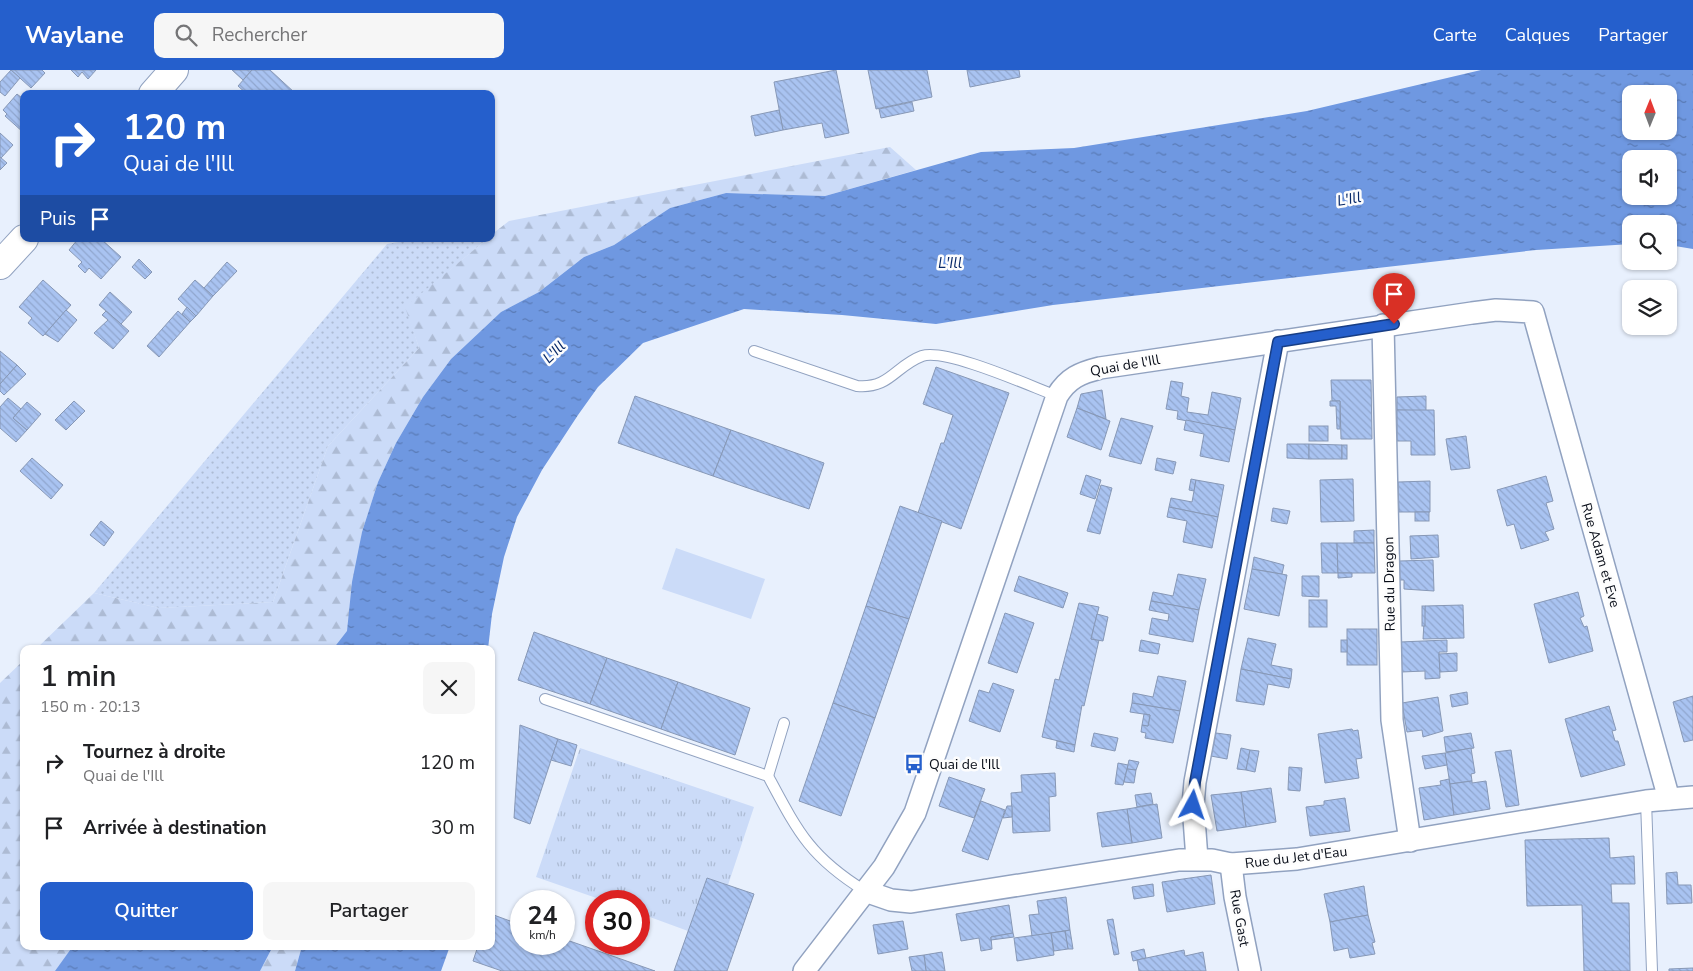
<!DOCTYPE html>
<html lang="fr">
<meta charset="utf-8">
<style>
:root{--surface:#fff;--page:#f6f6f6;--text:#202124;--muted:#757577;--accent:#255fcc}
body{margin:0;font-family:"Nunito Sans",sans-serif;background:var(--page);color:var(--text);height:100vh;display:flex;flex-direction:column;font-size:19px;white-space:nowrap}
*{box-sizing:border-box;margin:0}
p{font-size:16px;color:var(--muted)}
.icon{flex:none;width:28px;height:28px;fill:none;stroke:currentColor;stroke-width:2;stroke-linecap:round;stroke-linejoin:round}
.map{position:relative;flex:1;overflow:hidden}
.details{position:absolute;left:20px;top:575px;width:475px;height:305px;display:flex;flex-direction:column;background:var(--surface);border-radius:10px;box-shadow:0 1px 4px #0004}
.details>*{flex:none}
.hud{position:absolute;left:20px;top:20px;width:475px;height:152px;border-radius:10px;box-shadow:0 1px 4px #0004;background:#255fcc;color:#fff;overflow:hidden}
.needle{width:32px;rotate:1deg}
.fabs{position:absolute;left:1622px;top:15px;display:grid;gap:10px}
.fabs a{display:grid;place-items:center;width:55px;height:55px;border-radius:10px;background:var(--surface);box-shadow:0 1px 4px #0004;font-size:25px}
.speed{position:absolute;left:510px;top:820px;display:flex;gap:10px;font-size:25px;font-weight:700;text-align:center}
.speed>*{display:grid;place-content:center;width:65px;height:65px;border-radius:50%;background:var(--surface);box-shadow:0 1px 4px #0004;line-height:1}
.speed small{font-size:12px;font-weight:400}
.speed .limit{border:8px solid #d22;background:#fff;color:#111}
.pin{position:absolute;display:grid;place-items:center;width:42px;height:42px;color:#fff;margin:-51px -21px;border-radius:50% 50% 50% 0;rotate:-45deg;box-shadow:0 0 5px #0007}
.pin .icon{rotate:45deg}
.me{position:absolute;width:55px;margin:-28px;rotate:5deg;stroke-linejoin:round;filter:drop-shadow(0 0 4px #0008)}
.turn{display:flex;align-items:center;gap:18px;height:105px;padding:0 20px;font-size:22px}
.turn .icon{width:65px;height:65px;stroke-width:2.5}
.turn b{display:block;font-size:35px;line-height:42px}
.then{display:flex;align-items:center;height:48px;padding:0 20px;background:#0003;gap:10px;font-size:19px}
.round{display:grid;place-items:center;flex:none;width:52px;height:52px;border-radius:10px;background:var(--page)}
.head{display:flex;align-items:center;justify-content:space-between;height:85px;padding:0 20px}
h1{font-size:30px;font-weight:600;line-height:38px}
.primary-button{display:flex;gap:10px;margin-top:auto;padding:10px 20px}
.primary-button a{flex:1;height:58px;border-radius:10px;background:var(--accent);color:#fff;font-size:20px;font-weight:600;line-height:58px;text-align:center}
.primary-button a+a{background:var(--page);color:var(--text)}
ul{padding:0;list-style:none}
li{display:flex;align-items:center;gap:15px;height:65px;padding:0 20px}
li div{flex:1}
li b{display:block;font-size:19px}
li em{font-style:normal}
header{display:flex;align-items:center;gap:30px;box-sizing:border-box;height:70px;padding:0 25px;background:var(--accent);color:#fff}
header strong{font-size:24px}
nav{display:flex;gap:28px;margin-inline-start:auto;font-size:18px}
.search{width:350px;height:45px;background:var(--page);display:flex;align-items:center;gap:12px;box-sizing:border-box;padding:0 18px;border-radius:10px;color:var(--muted);font-size:19px}
.map>svg:first-child{display:block}
.grass{fill:url(#grass-dots)}
.forest{fill:url(#forest-firs)}
.park{fill:url(#park-tufts)}
.pitch{fill:#cbdbf8}
.water{fill:url(#water-ripples);fill-rule:evenodd}
.building{fill:url(#building-back-hatch);stroke:#8798b6}
.lines{fill:none;stroke-linecap:round;stroke-linejoin:round}
.lane-casing{stroke:#91a2c0;stroke-width:12}
.street-casing{stroke:#91a2c0;stroke-width:24}
.secondary-casing{stroke:#91a2c0;stroke-width:30}
.lane{stroke:#fff;stroke-width:10}
.street{stroke:#fff;stroke-width:21}
.secondary{stroke:#fff;stroke-width:28}
.route-casing{stroke:#183e85;stroke-width:12}
.route{stroke:#255fcc;stroke-width:9}
.labels{text-anchor:middle;stroke-width:5;stroke-linejoin:round;paint-order:stroke}
.street-label{font-size:14px;fill:#070c17;stroke:#fdfdfd}
.poi-label{font-size:14px;fill:#070c17;stroke:#fdfdfd;text-anchor:start}
.water-label{font-size:15px;font-style:italic;fill:#082969;stroke:#fdfdfd}
</style>
<header>
<strong>Waylane</strong>
<div class="search"><svg class="icon" aria-label="search" viewBox="0 0 24 24"><circle cx="10" cy="10" r="6"/><path d="M15 15l6 6"/></svg>Rechercher</div>
<nav><a>Carte</a><a>Calques</a><a>Partager</a></nav>
</header>
<div class="map">
<svg width="1693" height="901" viewBox="0 0 1693 901">
<defs>
<pattern id="grass-dots" width="8" height="8" patternUnits="userSpaceOnUse" patternTransform="scale(1.25)"><rect width="8" height="8" fill="#cbdbf8"/><path d="M2 2h.1M6 6h.1" fill="none" stroke="#adbbd4" stroke-width="1.8" stroke-linecap="round"/></pattern>
<pattern id="forest-firs" width="22" height="20" patternUnits="userSpaceOnUse" patternTransform="scale(1.25)"><rect width="22" height="20" fill="#cbdbf8"/><path d="M5 1l3.5 6h-7zM16 11l3.5 6h-7z" fill="#adbbd4"/></pattern>
<pattern id="park-tufts" width="24" height="20" patternUnits="userSpaceOnUse" patternTransform="scale(1.25)"><rect width="24" height="20" fill="#cbdbf8"/><path d="M3 7l-1-3M5 7V3M7 7l1-3M15 17l-1-3M17 17v-4M19 17l1-3" fill="none" stroke="#adbbd4"/></pattern>
<pattern id="water-ripples" width="26" height="14" patternUnits="userSpaceOnUse" patternTransform="scale(1.25)"><rect width="26" height="14" fill="#6f98e1"/><path d="M2 4q2-2 4 0t4 0M15 11q2-2 4 0t4 0" fill="none" stroke="#597ab5"/></pattern>
<pattern id="building-back-hatch" width="6" height="6" patternUnits="userSpaceOnUse" patternTransform="scale(1.25)"><rect width="6" height="6" fill="#a9c3f1"/><path d="M-1 5l2 2M0 0l6 6M5-1l2 2" fill="none" stroke="#90a6ce"/></pattern>
</defs>
<rect width="100%" height="100%" fill="#e8f0fd"/>
<polygon class="grass" points="416,169 487,169 406,237 419,278 328,376 273,532 159,538 94,523 387,174"/>
<g class="forest">
<polygon points="890,77 916,100 825,126 726,123 670,138 614,175 584,187 539,222 501,242 451,289 423,327 396,373 378,412 362,462 345,579 36,579 94,523 159,538 273,532 328,376 419,278 405,237 487,169 491,169 491,165 509,151"/>
<polygon points="24,590 24,876 302,876 295,901 0,901 0,613"/>
</g>
<polygon class="park" points="580,678 754,737 728,815 707,808 688,861 639,843 639,831 605,831 536,807"/>
<polygon class="pitch" points="676,478 765,509 751,549 662,519"/>
<g class="water">
<path d="M1481,0H1693V179L1669,175V154H1631V174L1536,180L1053,235L936,254L842,245L744,239L643,273L598,317L578,345L542,400L517,447L504,487L492,544L488,579H333L347,561L352,512L362,462L378,412L396,373L423,327L451,289L501,242L539,222L584,187L614,175L670,138L726,123L825,126L981,82L1074,78L1307,41ZM1631,24H1669V61H1631ZM1631,89H1669V126H1631Z"/>
<polygon points="73,876 273,876 260,901 55,901"/>
<polygon points="302,876 450,876 441,901 295,901"/>
</g>
<g class="building">
<polygon points="11,0 42,0 45,3 31,18"/>
<polygon points="11,0 20,8 5,26 0,22 0,12"/>
<polygon points="71,0 96,0 88,9 82,2 78,7"/>
<polygon points="232,0 252,0 243,10"/>
<polygon points="252,0 270,0 295,23 247,24 238,16"/>
<polygon points="836,0 849,63 825,68 822,53 783,60 774,12"/>
<polygon points="868,0 927,0 932,27 876,39"/>
<polygon points="967,0 1019,0 1020,7 970,17"/>
<polygon points="17,24 22,28 24,25 24,63 5,46 7,44 3,40"/>
<polygon points="912,32 914,41 881,48 879,39"/>
<polygon points="779,40 783,60 755,66 751,46"/>
<polygon points="0,63 13,75 1,88 0,87"/>
<polygon points="0,87 7,93 0,100"/>
<polygon points="78,169 101,169 121,187 101,209 89,198 85,203 78,196 82,192 69,180"/>
<polygon points="139,189 152,202 145,209 132,197"/>
<polygon points="227,192 237,201 213,226 204,218"/>
<polygon points="43,210 71,235 43,266 28,253 32,248 19,237"/>
<polygon points="195,210 213,226 196,246 178,229"/>
<polygon points="110,222 132,242 121,254 99,235"/>
<polygon points="187,237 196,246 190,252 182,244"/>
<polygon points="66,240 77,250 58,272 45,264"/>
<polygon points="106,241 129,261 113,279 94,263 108,250 102,245"/>
<polygon points="178,241 190,252 159,287 147,276"/>
<polygon points="0,281 17,295 0,314"/>
<polygon points="17,295 26,304 4,325 0,321 0,314"/>
<polygon points="936,297 1009,323 961,459 918,443 941,373 944,373 953,345 923,334"/>
<polygon points="1331,310 1371,310 1372,369 1341,369 1340,331 1332,331"/>
<polygon points="1171,311 1183,313 1181,326 1189,328 1187,342 1208,345 1212,322 1241,328 1235,360 1177,349 1178,341 1166,339"/>
<polygon points="1102,320 1106,349 1077,338 1081,324"/>
<polygon points="635,326 731,360 713,406 618,373"/>
<polygon points="1426,326 1426,341 1397,340 1397,327"/>
<polygon points="8,328 21,339 13,348 27,360 16,372 0,358 0,337"/>
<polygon points="74,331 85,341 66,360 55,350"/>
<polygon points="1330,331 1340,331 1340,359 1337,359 1336,336 1330,336"/>
<polygon points="27,332 41,344 27,360 13,348"/>
<polygon points="1077,338 1110,351 1101,380 1067,367"/>
<polygon points="1397,340 1434,340 1435,385 1411,385 1411,371 1397,371"/>
<polygon points="1121,348 1153,356 1141,394 1109,386"/>
<polygon points="1186,350 1235,360 1229,392 1200,386 1204,364 1184,360"/>
<rect x="1309" y="356" width="19" height="15"/>
<polygon points="731,360 824,393 809,439 713,406"/>
<polygon points="1466,366 1470,398 1451,400 1446,369"/>
<polygon points="1287,374 1309,374 1309,389 1287,388"/>
<polygon points="1309,374 1342,375 1342,389 1309,389"/>
<rect x="1342" y="375" width="5" height="14"/>
<polygon points="32,388 63,415 51,429 20,401"/>
<polygon points="1157,388 1176,392 1173,404 1155,400"/>
<polygon points="1086,405 1101,410 1095,429 1080,424"/>
<polygon points="1546,406 1553,431 1546,433 1554,459 1545,462 1549,470 1521,479 1514,454 1507,456 1497,420"/>
<polygon points="1191,409 1196,410 1194,421 1189,420"/>
<polygon points="1353,409 1354,451 1321,452 1320,410"/>
<polygon points="1196,410 1224,415 1218,447 1169,437 1171,428 1192,432"/>
<polygon points="1430,411 1430,442 1399,442 1398,412"/>
<polygon points="1101,415 1112,418 1100,464 1087,461"/>
<polygon points="900,436 942,451 909,549 866,536"/>
<polygon points="1169,437 1218,447 1212,478 1183,472 1187,451 1167,447"/>
<polygon points="1273,438 1290,441 1287,454 1271,451"/>
<rect x="1415" y="442" width="14" height="9"/>
<polygon points="101,451 114,462 104,476 90,465"/>
<polygon points="1374,460 1374,473 1354,473 1354,461"/>
<polygon points="1438,465 1439,487 1411,489 1410,466"/>
<polygon points="1321,473 1337,473 1338,503 1322,503"/>
<polygon points="1337,473 1374,473 1375,503 1338,503"/>
<polygon points="1254,487 1284,495 1282,504 1252,499"/>
<polygon points="1433,490 1434,521 1404,519 1404,510 1399,510 1399,491"/>
<polygon points="1252,499 1287,505 1279,546 1244,539"/>
<polygon points="1338,503 1352,503 1352,507 1338,508"/>
<polygon points="1178,504 1206,509 1199,540 1151,531 1153,522 1173,526"/>
<polygon points="1019,506 1068,523 1063,538 1014,521"/>
<polygon points="1302,506 1319,506 1319,527 1302,526"/>
<polygon points="1578,522 1584,546 1580,548 1584,557 1587,556 1593,581 1549,593 1534,534"/>
<rect x="1309" y="530" width="18" height="27"/>
<polygon points="1151,531 1199,540 1193,572 1149,564 1152,548 1168,551 1169,544 1149,540"/>
<polygon points="1079,533 1099,537 1091,569 1099,570 1084,636 1082,635 1075,675 1042,667 1055,609 1059,610"/>
<polygon points="1463,535 1464,568 1423,569 1425,536"/>
<polygon points="866,536 909,549 875,648 833,633"/>
<rect x="1422" y="536" width="3" height="20"/>
<polygon points="1005,543 1034,553 1017,603 988,593"/>
<polygon points="1097,544 1108,547 1103,571 1091,569"/>
<rect x="1347" y="559" width="30" height="36"/>
<polygon points="534,562 607,588 590,634 518,610"/>
<polygon points="1248,568 1276,574 1271,595 1292,599 1291,609 1241,599"/>
<polygon points="1141,570 1160,574 1158,584 1139,581"/>
<rect x="1341" y="570" width="6" height="12"/>
<polygon points="1447,570 1447,582 1439,582 1440,608 1425,609 1425,601 1401,602 1400,572"/>
<polygon points="1457,583 1457,601 1440,602 1439,584"/>
<polygon points="607,588 678,612 661,659 590,634"/>
<polygon points="1241,599 1291,609 1289,618 1268,614 1264,635 1236,631"/>
<polygon points="1158,606 1186,611 1180,641 1132,633 1133,623 1153,627"/>
<polygon points="678,612 750,638 735,685 661,659"/>
<polygon points="993,613 1014,620 1000,662 969,651 979,620 989,623"/>
<polygon points="1467,622 1468,634 1452,637 1450,625"/>
<polygon points="1693,626 1693,670 1684,672 1673,632"/>
<polygon points="1438,627 1443,661 1423,667 1422,660 1407,662 1402,633"/>
<polygon points="833,633 875,648 841,746 799,731"/>
<polygon points="1132,633 1180,641 1173,673 1145,668 1146,663 1141,662 1142,655 1148,656 1150,645 1130,642"/>
<polygon points="1609,636 1616,660 1612,661 1615,671 1618,671 1625,695 1581,707 1565,649"/>
<polygon points="1144,644 1150,645 1148,656 1142,655"/>
<polygon points="520,655 558,669 530,754 514,748"/>
<polygon points="1352,659 1353,661 1358,660 1362,688 1356,689 1359,708 1325,713 1318,664"/>
<polygon points="1094,663 1118,668 1115,681 1091,676"/>
<polygon points="1216,663 1231,665 1227,689 1211,686"/>
<polygon points="1471,663 1474,678 1446,682 1444,667"/>
<polygon points="558,669 577,675 571,696 551,690"/>
<polygon points="1057,671 1075,675 1074,682 1056,678"/>
<polygon points="1241,678 1250,680 1246,700 1237,699"/>
<polygon points="1471,678 1475,703 1471,704 1472,711 1450,714 1445,683"/>
<polygon points="1250,680 1259,681 1255,702 1246,700"/>
<polygon points="1511,680 1519,735 1506,737 1495,682"/>
<polygon points="1445,683 1447,695 1425,699 1422,686"/>
<polygon points="1129,690 1139,692 1136,700 1127,699"/>
<polygon points="1118,693 1128,695 1123,715 1115,714"/>
<polygon points="1289,697 1302,698 1300,721 1288,720"/>
<polygon points="1127,699 1136,700 1134,713 1124,712"/>
<polygon points="1055,703 1056,726 1049,727 1050,761 1013,763 1011,723 1022,722 1021,705"/>
<polygon points="949,707 985,719 974,748 939,736"/>
<polygon points="1449,709 1454,745 1424,750 1419,718 1441,715 1440,711"/>
<polygon points="1472,711 1472,713 1486,711 1490,739 1454,745 1450,714"/>
<polygon points="1271,718 1276,752 1246,757 1241,722"/>
<polygon points="1241,722 1246,757 1217,761 1211,725"/>
<polygon points="1151,723 1153,734 1137,737 1135,725"/>
<polygon points="1345,728 1350,761 1310,766 1306,737 1324,735 1324,731"/>
<polygon points="981,731 1005,740 988,790 962,781"/>
<polygon points="1157,734 1162,768 1132,773 1127,739"/>
<polygon points="1007,736 1012,736 1012,747 1003,748"/>
<polygon points="1127,739 1132,773 1102,777 1097,743"/>
<polygon points="1609,768 1610,788 1634,786 1635,814 1611,814 1612,833 1629,833 1630,901 1584,901 1582,835 1527,836 1525,770"/>
<polygon points="1677,802 1678,815 1691,815 1692,833 1667,834 1666,803"/>
<polygon points="1211,805 1215,834 1167,842 1162,812"/>
<polygon points="707,808 754,824 727,901 674,901"/>
<polygon points="1153,814 1154,826 1134,829 1132,817"/>
<polygon points="1364,816 1368,845 1330,852 1324,824"/>
<polygon points="1066,827 1070,860 1032,866 1029,845 1039,844 1037,831"/>
<polygon points="1009,835 1013,863 991,867 992,879 981,881 979,868 961,871 956,844"/>
<polygon points="491,844 521,855 521,874 564,874 564,869 655,901 502,901 473,891 478,876 491,876"/>
<polygon points="1368,845 1375,872 1372,873 1375,884 1350,888 1348,878 1334,881 1330,852"/>
<polygon points="1113,849 1119,884 1114,885 1107,850"/>
<polygon points="903,851 908,879 878,884 873,855"/>
<polygon points="1070,860 1073,879 1068,879 1065,861"/>
<polygon points="1065,861 1068,879 1054,881 1051,863"/>
<polygon points="1013,863 1014,867 991,870 991,867"/>
<polygon points="1051,863 1054,885 1017,891 1014,868"/>
<polygon points="1144,879 1146,888 1133,891 1131,882"/>
<polygon points="1184,880 1185,886 1203,882 1206,901 1139,901 1137,890"/>
<polygon points="942,882 945,901 926,901 924,885"/>
<polygon points="924,885 926,901 912,901 909,887"/>
<polygon points="1693,898 1693,901 1669,901 1669,899"/>
</g>
<g class="lines">
<defs>
<g id="lane">
<path d="M754,281L857,316C890,319 895,296 922,286C946,278 1030,316 1057,326"/>
<path d="M545,629L768,706C798,762 810,787 865,821"/>
<polyline points="768,706 784,653"/>
<polyline points="1646,731 1652,901"/>
</g>
<g id="street">
<polyline points="1383,255 1392,650 1410,771"/>
<polyline points="1197,789 1193,735 1195,712 1278,271"/>
<polyline points="1231,794 1235,827 1250,901"/>
<polyline points="865,821 891,830 911,832 1179,790 1212,790 1231,794 1297,789 1646,731 1693,727"/>
<path d="M804,901L884,797L915,743L1057,326C1068,308 1080,303 1100,298L1472,243L1496,240L1533,242L1669,729"/>
</g>
<g id="secondary">
<polyline points="153,24 174,0"/>
<polyline points="0,195 24,169"/>
</g>
</defs>
<use href="#lane" class="lane-casing"/>
<use href="#street" class="street-casing"/>
<use href="#secondary" class="secondary-casing"/>
<use href="#lane" class="lane"/>
<use href="#street" class="street"/>
<use href="#secondary" class="secondary"/>
</g>
<g class="lines">
<defs>
<polyline id="route" points="1193,735 1195,712 1278,272 1394,254"/>
</defs>
<use href="#route" class="route-casing"/>
<use href="#route" class="route"/>
</g>
<defs>
<symbol id="bus-bare" viewBox="-9 -9 18 18"><path d="M-5-6H5V4H4V6H2V4H-2V6H-4V4H-5ZM-3.5-4V0h7V-4ZM-3.5 1.2v1.5H-2V1.2ZM2 1.2v1.5H3.5V1.2Z" fill="#255fcc" stroke="#fdfdfd" stroke-width="2.5" paint-order="stroke"/></symbol>
</defs>
<g fill-rule="evenodd">
<use href="#bus-bare" x="900" y="680" width="28" height="28"/>
</g>
<g class="labels">
<g class="street-label">
<text transform="translate(1125 295) rotate(-10)" y="5">Quai de l'Ill</text>
<text transform="translate(1601 485) rotate(74)" y="5">Rue Adam et Eve</text>
<text transform="translate(1389 514) rotate(-91)" y="5">Rue du Dragon</text>
<text transform="translate(1296 787) rotate(-7)" y="5">Rue du Jet d'Eau</text>
<text transform="translate(1240 848) rotate(80)" y="5">Rue Gast</text>
</g>
<g class="poi-label">
<text x="929" y="699">Quai de l'Ill</text>
</g>
<g class="water-label">
<text transform="translate(1349 129) rotate(-10)" y="5">L'Ill</text>
<text x="950" y="198">L'Ill</text>
<text transform="translate(554 282) rotate(-44)" y="5">L'Ill</text>
</g>
</g>
</svg>
<div class="fabs">
<a><svg class="needle" viewBox="-14 -14 28 28"><path d="M0-13l5 13h-10z" fill="#e53935"/><path d="M0 13l5-13h-10z" fill="#757577"/></svg></a>
<a><svg class="icon" aria-label="sound" viewBox="0 0 24 24"><path d="M4 9h4l5-4v14l-5-4H4zM17 9q2 3 0 6"/></svg></a>
<a><svg class="icon" aria-label="search" viewBox="0 0 24 24"><circle cx="10" cy="10" r="6"/><path d="M15 15l6 6"/></svg></a>
<a><svg class="icon" aria-label="layers" viewBox="0 0 24 24"><path d="M12 4l9 5-9 5-9-5zM3 14l9 5 9-5"/></svg></a>
</div>
<div class="speed"><div>24<small>km/h</small></div><div class="limit">30</div></div>
<div class="pin" style="left:1394px;top:254px;background:#d93025"><svg class="icon" aria-label="arrive" viewBox="0 0 24 24"><path d="M6 21V4h12l-3 4 3 4H6"/></svg></div>
<svg class="me" style="left:1193px;top:735px" viewBox="-20 -20 40 40"><path d="M0-17L14 15 0 8-14 15z" fill="#255fcc" stroke="#fff" stroke-width="4"/></svg>
<div class="hud">
<div class="turn"><svg class="icon" aria-label="right" viewBox="0 0 24 24"><path d="M7 20v-9h11M14 6l5 5-5 5"/></svg><div><b>120 m</b>Quai de l'Ill</div></div>
<div class="then">Puis<svg class="icon" aria-label="arrive" viewBox="0 0 24 24"><path d="M6 21V4h12l-3 4 3 4H6"/></svg></div>
</div>
<section class="details">
<div class="head"><div><h1>1 min</h1><p>150 m · 20:13</p></div><a class="round"><svg class="icon" aria-label="close" viewBox="0 0 24 24"><path d="M6 6l12 12M18 6L6 18"/></svg></a></div>
<ul>
<li><svg class="icon" aria-label="right" viewBox="0 0 24 24"><path d="M7 20v-9h11M14 6l5 5-5 5"/></svg><div><b>Tournez à droite</b><p>Quai de l'Ill</p></div><em>120 m</em></li>
<li><svg class="icon" aria-label="arrive" viewBox="0 0 24 24"><path d="M6 21V4h12l-3 4 3 4H6"/></svg><div><b>Arrivée à destination</b></div><em>30 m</em></li>
</ul>
<div class="primary-button"><a>Quitter</a><a>Partager</a></div>
</section>
</div>
